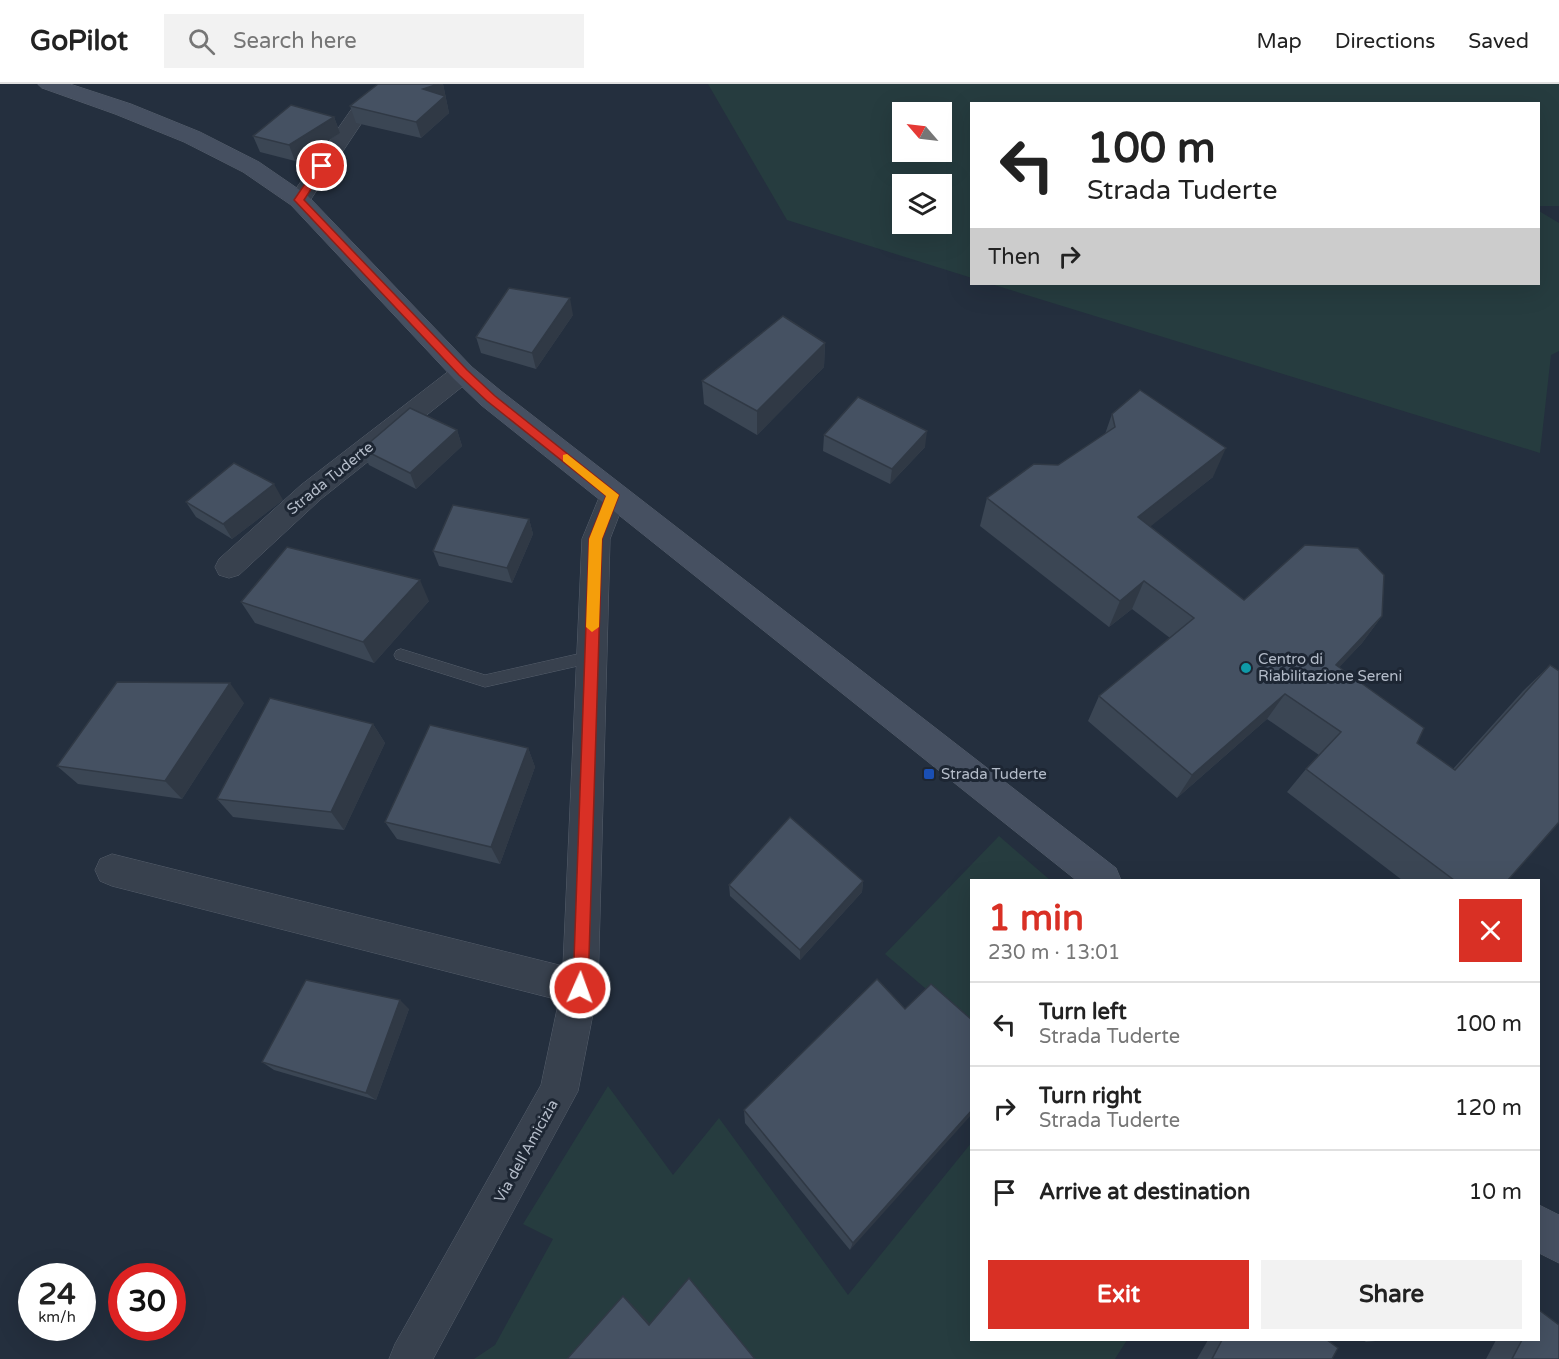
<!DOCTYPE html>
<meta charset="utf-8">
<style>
:root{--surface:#fff;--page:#f2f2f2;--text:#222;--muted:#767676;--line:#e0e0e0;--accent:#d93025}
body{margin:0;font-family:"Varela Round",sans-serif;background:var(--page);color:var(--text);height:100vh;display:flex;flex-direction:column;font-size:22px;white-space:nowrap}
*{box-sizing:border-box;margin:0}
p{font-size:20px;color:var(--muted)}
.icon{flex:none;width:33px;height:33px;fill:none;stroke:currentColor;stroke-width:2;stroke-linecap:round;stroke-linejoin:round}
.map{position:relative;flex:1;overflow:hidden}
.side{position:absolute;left:970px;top:795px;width:570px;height:462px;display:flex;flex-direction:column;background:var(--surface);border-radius:0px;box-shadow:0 6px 24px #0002}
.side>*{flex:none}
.top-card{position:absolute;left:970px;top:18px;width:570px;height:183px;border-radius:0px;box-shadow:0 6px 24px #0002;background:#fff;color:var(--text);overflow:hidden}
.needle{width:39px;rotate:298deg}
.tools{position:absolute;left:892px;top:18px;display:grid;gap:12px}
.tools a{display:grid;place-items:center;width:60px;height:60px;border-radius:0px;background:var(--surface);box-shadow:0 6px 24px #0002;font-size:30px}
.speed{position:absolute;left:18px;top:1179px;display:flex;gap:12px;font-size:30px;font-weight:700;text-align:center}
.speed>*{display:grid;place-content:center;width:78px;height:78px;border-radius:50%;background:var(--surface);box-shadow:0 6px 24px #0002;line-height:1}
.speed small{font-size:15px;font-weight:400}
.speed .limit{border:9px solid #d22;background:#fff;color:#111}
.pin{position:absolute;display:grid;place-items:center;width:51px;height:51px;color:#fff;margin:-26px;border:3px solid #fff;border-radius:50%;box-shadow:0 2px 6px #0007}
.me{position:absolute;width:66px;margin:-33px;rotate:2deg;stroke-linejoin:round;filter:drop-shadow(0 0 4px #0008)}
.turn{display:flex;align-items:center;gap:21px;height:126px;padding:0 18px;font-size:27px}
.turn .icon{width:78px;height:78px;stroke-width:2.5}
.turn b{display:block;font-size:42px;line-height:51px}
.then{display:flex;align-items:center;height:57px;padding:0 18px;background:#0003;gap:12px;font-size:22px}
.round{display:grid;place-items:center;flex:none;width:63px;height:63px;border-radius:0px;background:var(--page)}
.overview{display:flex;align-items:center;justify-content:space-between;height:102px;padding:0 18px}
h1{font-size:36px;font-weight:700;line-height:45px;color:var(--accent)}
.action{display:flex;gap:12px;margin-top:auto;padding:12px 18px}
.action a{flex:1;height:69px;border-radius:0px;background:var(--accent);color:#fff;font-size:24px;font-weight:700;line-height:69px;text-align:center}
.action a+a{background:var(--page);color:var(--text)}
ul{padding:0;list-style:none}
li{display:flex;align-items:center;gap:18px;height:84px;padding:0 18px;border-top:2px solid var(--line)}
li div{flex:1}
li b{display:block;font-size:22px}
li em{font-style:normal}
header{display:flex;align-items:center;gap:36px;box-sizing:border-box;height:84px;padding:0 30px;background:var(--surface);border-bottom:2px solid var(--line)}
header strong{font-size:28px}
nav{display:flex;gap:33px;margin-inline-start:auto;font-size:21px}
.search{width:420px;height:54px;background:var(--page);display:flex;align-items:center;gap:15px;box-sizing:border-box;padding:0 21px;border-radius:0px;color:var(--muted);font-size:22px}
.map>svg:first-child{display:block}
.green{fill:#263c3f;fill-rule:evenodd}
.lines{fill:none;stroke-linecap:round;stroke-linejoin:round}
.lane-casing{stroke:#565f6c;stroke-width:1}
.street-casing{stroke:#565f6c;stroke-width:1}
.secondary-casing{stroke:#565f6c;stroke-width:1}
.lane{fill:#38414e;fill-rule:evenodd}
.street{fill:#38414e;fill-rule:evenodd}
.secondary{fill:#465061;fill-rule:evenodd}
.wall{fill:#3b4654}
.shaded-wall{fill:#303945}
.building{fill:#455162;stroke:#303945;stroke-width:1.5}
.route{fill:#d93025;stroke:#8d1f18;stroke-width:1.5}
.slow{fill:#f59e0b}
.culture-dot{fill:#0f9aa8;stroke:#1d2633;stroke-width:2}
.transit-dot{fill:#1a4fb4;stroke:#1d2633;stroke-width:2}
.labels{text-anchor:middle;stroke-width:6;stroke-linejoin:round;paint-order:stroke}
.street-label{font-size:15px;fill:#b4bcc9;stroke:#1d2633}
.poi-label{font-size:15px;fill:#b4bcc9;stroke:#1d2633;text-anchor:start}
</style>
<header>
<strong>GoPilot</strong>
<div class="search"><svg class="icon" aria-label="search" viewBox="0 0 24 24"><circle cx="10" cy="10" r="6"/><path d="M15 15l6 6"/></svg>Search here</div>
<nav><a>Map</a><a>Directions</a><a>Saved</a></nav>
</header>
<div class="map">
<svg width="1559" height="1275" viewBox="0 0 1559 1275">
<rect width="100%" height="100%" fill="#242f3e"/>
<g class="green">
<path d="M708,0H1559V122H1539V20H972V194L787,136ZM903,28H942V68H903ZM903,100H942V140H903Z"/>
<polygon points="1539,127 1559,139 1559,267 1551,271 1540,369 991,200 1539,200"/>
<polygon points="999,752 1050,796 972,796 972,944 885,870"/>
<polygon points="608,1002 673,1091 719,1034 848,1211 972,1058 972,1256 1127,1256 1115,1275 474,1275 495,1261 553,1155 523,1140"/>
</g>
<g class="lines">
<defs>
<polygon id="lane" points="401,565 485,591 591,567 596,569 598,573 596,577 591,579 485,603 396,575 394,571 396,567"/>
<g id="street">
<polygon points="381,0 404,0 367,31 307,121 299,123 291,121 288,116 353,23"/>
<polygon points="463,280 472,283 476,289 472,295 321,415 239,491 229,494 219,491 215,483 219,475 301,401 454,283"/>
<polygon points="613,401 623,404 627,411 610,455 598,904 578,1007 433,1275 389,1275 395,1260 541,1001 559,916 112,802 100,797 95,786 100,775 112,770 563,882 582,455 603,404"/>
</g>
<g id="secondary">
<polygon points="38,0 70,0 131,20 200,48 259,78 307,111 472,283 501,307 1116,784 1121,796 1076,796 481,321 454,295 291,121 243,88 184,58 115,30 42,4"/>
<polygon points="1539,1121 1559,1131 1559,1179 1539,1169"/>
</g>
</defs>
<use href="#lane" class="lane-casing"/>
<use href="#street" class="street-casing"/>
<use href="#secondary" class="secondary-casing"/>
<use href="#lane" class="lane"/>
<use href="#street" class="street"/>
<use href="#secondary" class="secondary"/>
</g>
<g class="wall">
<polygon points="378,0 443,0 449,29 421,54 356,39 350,22"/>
<polygon points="334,33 340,49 295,77 260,68 253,52"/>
<polygon points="573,231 536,285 481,269 476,253"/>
<polygon points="825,259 824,283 757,351 704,320 702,297"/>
<polygon points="1112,330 1213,393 1150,442 1244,516 1382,532 1362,559 1339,583 1417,659 1453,685 1523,607 1550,581 1508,796 1402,796 1287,708 1306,685 1319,671 1267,635 1177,714 1088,637 1099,612 1170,554 1132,525 1109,543 980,442 987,414 1058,381 1105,350"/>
<polygon points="457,346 462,362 416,405 369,381 362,365"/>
<polygon points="824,351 925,363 890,400 823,367"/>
<polygon points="283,416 232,455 196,433 186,418"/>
<polygon points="529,435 533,450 512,499 439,482 433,467"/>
<polygon points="429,517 374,579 255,539 241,518"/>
<polygon points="244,619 182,715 78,700 57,682"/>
<polygon points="373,640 385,659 344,746 233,733 217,715"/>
<polygon points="528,664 535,683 500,780 397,755 385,738"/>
<polygon points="863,797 862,808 800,876 730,812 729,801"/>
<polygon points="409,925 376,1016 274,986 262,978"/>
<polygon points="905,925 972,936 850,1166 745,1039 744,1026"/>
<polygon points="1208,1256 1327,1256 1332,1275 1197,1275"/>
<polygon points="1363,1256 1385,1256 1366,1258"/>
<polygon points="1496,1256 1539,1256 1559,1275 1486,1275"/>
</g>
<g class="shaded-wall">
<polygon points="438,0 443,0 449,29 421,54 416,38 423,5"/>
<polygon points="334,33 340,49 295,77 289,61"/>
<polygon points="570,214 573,231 536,285 532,269"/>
<polygon points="825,259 824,283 757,351 757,327"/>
<polygon points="457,346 462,362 416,405 410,389"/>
<polygon points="927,347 925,363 890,400 892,385"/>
<polygon points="1226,364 1213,393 1127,461 1138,433"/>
<polygon points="274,400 283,416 232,455 223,440"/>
<polygon points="529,435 533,450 512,499 507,484"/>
<polygon points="420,496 429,517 374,579 363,558"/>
<polygon points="1144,497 1132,525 1109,543 1120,517"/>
<polygon points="1382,532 1362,559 1317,607 1336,581"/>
<polygon points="230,599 244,619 182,715 165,697"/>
<polygon points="1285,610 1267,635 1177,714 1192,691"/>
<polygon points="373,640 385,659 344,746 331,728"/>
<polygon points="528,664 535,683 500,780 491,763"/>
<polygon points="863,797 862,808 800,876 800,866"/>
<polygon points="400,916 409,925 376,1016 366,1009"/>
<polygon points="972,1026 972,1030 850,1166 853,1159"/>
<polygon points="623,1212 628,1216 654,1244 649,1241"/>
</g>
<g class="building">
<polygon points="378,0 438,0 423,5 445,12 416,38 350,22"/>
<polygon points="291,21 334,33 289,61 253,52"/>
<polygon points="509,204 570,214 532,269 476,253"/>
<polygon points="783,232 825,259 757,327 702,297"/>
<polygon points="1140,306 1226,364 1138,433 1244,516 1305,461 1358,464 1384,491 1382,532 1336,581 1424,644 1417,659 1455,686 1550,581 1559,587 1559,738 1508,796 1454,796 1306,685 1341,648 1285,610 1192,691 1099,612 1194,534 1144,497 1120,517 987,414 1034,380 1058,381 1115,343 1112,330"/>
<polygon points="858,313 927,347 892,385 824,351"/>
<polygon points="410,324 457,346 410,389 362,365"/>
<polygon points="234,379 274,400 223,440 186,418"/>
<polygon points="453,421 529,435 507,484 433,467"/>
<polygon points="287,463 420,496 363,558 241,518"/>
<polygon points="117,598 230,599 165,697 57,682"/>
<polygon points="270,614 373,640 331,728 217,715"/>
<polygon points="430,641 528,664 491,763 385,738"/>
<polygon points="790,733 863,797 800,866 729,801"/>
<polygon points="877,895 905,925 931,900 972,936 972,1026 853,1159 744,1026"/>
<polygon points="306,896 400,916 366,1009 262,978"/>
<polygon points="689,1194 755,1275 567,1275 623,1212 649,1241"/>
<polygon points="1539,1226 1559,1241 1559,1275 1512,1275 1522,1256 1539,1256"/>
<polygon points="1222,1256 1327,1256 1338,1264 1332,1275 1212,1275"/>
</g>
<polygon class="route" points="322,79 326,82 304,116 467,286 495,312 619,411 602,455 588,904 586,909 580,911 575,909 573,904 589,455 606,412 487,317 459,291 296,118 294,116 317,82"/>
<polygon class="slow" points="567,370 619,411 602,455 599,543 592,548 586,543 589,455 606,412 563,377 563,371"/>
<circle class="culture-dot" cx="1246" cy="584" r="6"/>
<rect class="transit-dot" x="923" y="684" width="12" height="12" rx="3"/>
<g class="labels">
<g class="street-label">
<text transform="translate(330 394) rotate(-39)" y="5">Strada Tuderte</text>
<text transform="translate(526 1067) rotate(-61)" y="5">Via dell'Amicizia</text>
</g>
<g class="poi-label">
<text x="1258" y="580">Centro di<tspan x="1258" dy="17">Riabilitazione Sereni</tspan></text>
<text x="941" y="695">Strada Tuderte</text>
</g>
</g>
</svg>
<div class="tools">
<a><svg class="needle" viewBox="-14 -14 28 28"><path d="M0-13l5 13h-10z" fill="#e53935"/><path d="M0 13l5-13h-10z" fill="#767676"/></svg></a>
<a><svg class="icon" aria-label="layers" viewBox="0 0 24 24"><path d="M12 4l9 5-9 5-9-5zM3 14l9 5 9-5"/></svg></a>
</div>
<div class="speed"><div>24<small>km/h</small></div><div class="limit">30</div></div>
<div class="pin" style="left:322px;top:82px;background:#d93025"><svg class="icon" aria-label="arrive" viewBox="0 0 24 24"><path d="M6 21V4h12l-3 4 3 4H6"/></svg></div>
<svg class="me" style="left:580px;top:904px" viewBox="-20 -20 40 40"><circle r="17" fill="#d93025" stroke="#fff" stroke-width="3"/><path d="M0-11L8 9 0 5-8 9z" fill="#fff"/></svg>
<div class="top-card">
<div class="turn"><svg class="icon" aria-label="left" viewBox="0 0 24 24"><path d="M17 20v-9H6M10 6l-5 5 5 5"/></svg><div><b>100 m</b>Strada Tuderte</div></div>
<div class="then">Then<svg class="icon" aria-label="right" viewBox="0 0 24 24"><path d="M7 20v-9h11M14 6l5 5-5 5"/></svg></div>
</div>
<section class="side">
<div class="overview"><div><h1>1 min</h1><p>230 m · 13:01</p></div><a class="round" style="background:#d93025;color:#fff"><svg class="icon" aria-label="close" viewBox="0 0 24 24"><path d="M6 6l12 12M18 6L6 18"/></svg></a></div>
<ul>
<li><svg class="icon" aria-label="left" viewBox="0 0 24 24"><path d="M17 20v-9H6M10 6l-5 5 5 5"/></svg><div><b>Turn left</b><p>Strada Tuderte</p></div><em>100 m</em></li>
<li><svg class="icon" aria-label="right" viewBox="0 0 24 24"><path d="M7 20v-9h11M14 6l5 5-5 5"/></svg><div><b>Turn right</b><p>Strada Tuderte</p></div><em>120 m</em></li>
<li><svg class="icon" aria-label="arrive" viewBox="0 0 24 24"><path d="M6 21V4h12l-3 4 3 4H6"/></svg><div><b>Arrive at destination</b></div><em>10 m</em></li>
</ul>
<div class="action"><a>Exit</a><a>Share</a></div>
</section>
</div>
